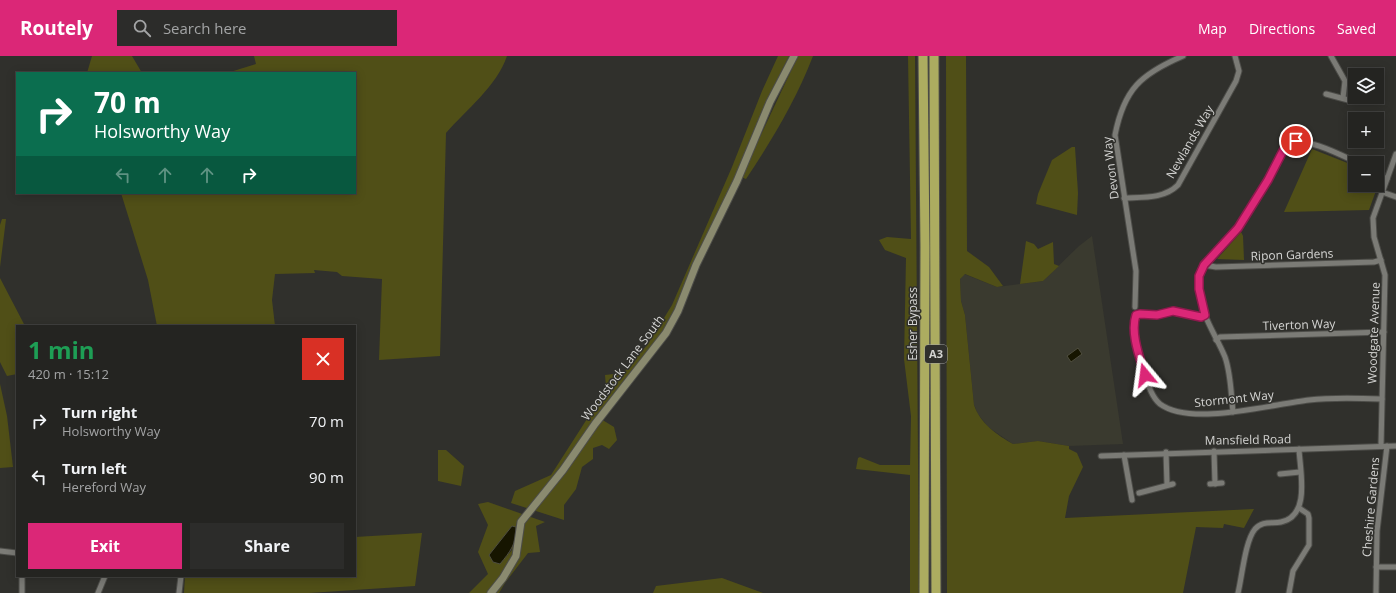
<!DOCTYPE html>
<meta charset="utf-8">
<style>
:root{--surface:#242421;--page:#2c2c2a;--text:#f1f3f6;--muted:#a3a4a5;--line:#41413f;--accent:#db2777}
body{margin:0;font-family:"Open Sans",sans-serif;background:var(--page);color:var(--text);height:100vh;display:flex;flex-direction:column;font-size:15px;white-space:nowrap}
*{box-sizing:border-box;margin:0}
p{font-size:13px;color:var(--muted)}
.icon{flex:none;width:22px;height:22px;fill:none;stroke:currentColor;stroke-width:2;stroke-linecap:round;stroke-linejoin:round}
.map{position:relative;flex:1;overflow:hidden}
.side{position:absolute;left:16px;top:269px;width:340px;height:252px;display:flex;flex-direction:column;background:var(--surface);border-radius:0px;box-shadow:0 2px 10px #0003,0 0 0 1px var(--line)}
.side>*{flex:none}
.banner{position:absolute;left:16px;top:16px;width:340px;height:122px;border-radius:0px;box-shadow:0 2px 10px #0003,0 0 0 1px var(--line);background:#0b6e4f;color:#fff;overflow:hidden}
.controls{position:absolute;left:1348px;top:12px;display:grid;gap:8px}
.controls a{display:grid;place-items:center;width:36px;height:36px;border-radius:0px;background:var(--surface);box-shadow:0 2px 10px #0003,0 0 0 1px var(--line);font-size:20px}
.pin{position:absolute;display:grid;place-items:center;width:34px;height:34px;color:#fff;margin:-17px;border:2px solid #fff;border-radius:50%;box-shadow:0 1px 4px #0007}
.me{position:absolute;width:44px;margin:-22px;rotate:344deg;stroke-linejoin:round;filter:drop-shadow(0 0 3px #0008)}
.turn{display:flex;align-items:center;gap:14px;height:84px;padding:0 12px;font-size:18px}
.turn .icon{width:52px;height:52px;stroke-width:2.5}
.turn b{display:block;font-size:28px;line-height:34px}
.lanes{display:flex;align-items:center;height:38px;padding:0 12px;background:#0003;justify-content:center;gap:20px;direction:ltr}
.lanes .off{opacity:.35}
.round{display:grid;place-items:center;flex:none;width:42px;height:42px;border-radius:0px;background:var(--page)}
.headline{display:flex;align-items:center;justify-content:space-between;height:68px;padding:0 12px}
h1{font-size:24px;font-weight:700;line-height:30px;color:#1e9e55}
.action{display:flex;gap:8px;margin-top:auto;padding:8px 12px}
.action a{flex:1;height:46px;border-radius:0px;background:var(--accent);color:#fff;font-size:16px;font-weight:700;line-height:46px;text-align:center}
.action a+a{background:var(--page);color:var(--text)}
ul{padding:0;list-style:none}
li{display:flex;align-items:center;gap:12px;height:56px;padding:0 12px}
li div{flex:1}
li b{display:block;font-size:15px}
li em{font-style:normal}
header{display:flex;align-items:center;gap:24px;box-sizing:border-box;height:56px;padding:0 20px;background:var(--accent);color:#fff}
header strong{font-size:19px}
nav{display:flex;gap:22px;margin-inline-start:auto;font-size:14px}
.search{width:280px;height:36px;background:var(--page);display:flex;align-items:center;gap:10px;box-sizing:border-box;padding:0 14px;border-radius:0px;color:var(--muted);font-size:15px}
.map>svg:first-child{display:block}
.built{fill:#3a3a2f}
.green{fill:#504f17;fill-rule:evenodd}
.water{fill:#161500;stroke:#4f4e3f}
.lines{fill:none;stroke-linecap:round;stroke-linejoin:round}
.street-casing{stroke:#4d4d49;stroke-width:7}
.secondary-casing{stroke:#4d4d49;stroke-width:9}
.highway-casing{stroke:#4d4d49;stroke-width:11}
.street{stroke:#7b7b76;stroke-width:5}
.secondary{stroke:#8a8a6f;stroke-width:7}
.highway{stroke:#acac60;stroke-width:9}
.route-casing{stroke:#8e194d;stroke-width:10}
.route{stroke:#db2777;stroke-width:7}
.labels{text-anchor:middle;stroke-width:3;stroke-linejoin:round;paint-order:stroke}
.shield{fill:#30302c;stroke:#a3a3a0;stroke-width:1}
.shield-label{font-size:11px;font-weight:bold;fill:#d4d4d2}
.street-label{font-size:12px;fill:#d4d4d2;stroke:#30302c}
</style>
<header>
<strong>Routely</strong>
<div class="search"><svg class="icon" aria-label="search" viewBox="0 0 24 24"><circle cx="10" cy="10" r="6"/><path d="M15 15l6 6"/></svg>Search here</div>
<nav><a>Map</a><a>Directions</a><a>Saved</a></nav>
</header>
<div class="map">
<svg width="1396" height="537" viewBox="0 0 1396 537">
<rect width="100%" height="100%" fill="#30302c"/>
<polygon class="built" points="1092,180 1123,388 1069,390 1038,385 1013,388 988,371 978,358 974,349 965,259 961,245 960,223 964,218 997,231 1043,225 1079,190"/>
<g class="green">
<polygon points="92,0 132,0 142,17 87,17"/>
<path d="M254,0H507C497,30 466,54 446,77L440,300L379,304L382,223L342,220L337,216L314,214L315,217L275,218L272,244L275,270H157L148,224L121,137H355V17H227L256,8Z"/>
<polygon points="778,0 789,0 767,44 735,121 697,199 676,250 662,276 596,360 614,371 617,384 609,393 602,389 593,392 593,403 582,411 576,433 564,449 564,464 511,447 515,435 551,419 603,338 606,331 605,319 623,317 648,288 672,249 732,111 762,35"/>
<path d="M798,0H813C796,44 772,84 746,123L741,121Z"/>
<polygon points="908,0 915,0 919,537 910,537 910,419 856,413 858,402 860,401 880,409 910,409 911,360 904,303 906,202 885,194 879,184 887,181 911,183"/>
<path d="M946,0H966L967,195L989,211L1003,230L997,231L965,218L960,223L961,245L965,259L974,349C980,367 997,379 1013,388L1038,385L1069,390V393L1077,397L1083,411L1069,440L1065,462L1254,453L1244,472L1224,468L1223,472L1196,471L1183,537H947Z"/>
<polygon points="1072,91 1075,91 1078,137 1077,159 1036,148 1038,138 1052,104"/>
<polygon points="1312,93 1355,110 1355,129 1377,129 1377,126 1378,129 1369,154 1284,156"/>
<polygon points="2,163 6,163 0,211 0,169"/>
<polygon points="1241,176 1243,180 1244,204 1217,203"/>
<polygon points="1026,185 1034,188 1038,193 1053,186 1054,208 1059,210 1043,225 1020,228"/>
<polygon points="0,222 25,270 17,270 17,318 7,320 0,306"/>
<polygon points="0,328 7,360 13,411 0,412"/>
<polygon points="438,394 446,394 464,410 461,430 438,425"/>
<path d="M488,446L545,466L536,470L540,496L528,497L505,527L499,537H469L488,518L478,496L488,469L478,448ZM512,470V494L500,508L493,506L489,499Z"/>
<polygon points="422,477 415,530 309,537 184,537 185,520 355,520 355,481"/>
<polygon points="722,522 763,537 653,537 656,530"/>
</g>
<g class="water">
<polygon points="1078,292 1082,298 1071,306 1067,300"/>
<path d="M512,470L516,471C517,487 510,496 500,508L493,506L489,499Z"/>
</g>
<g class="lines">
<defs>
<g id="street">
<polyline points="1331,0 1345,25 1343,42"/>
<polyline points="1326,38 1352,45"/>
<polyline points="1377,118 1387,123"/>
<polyline points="1382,136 1396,141"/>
<path d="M1124,142C1143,141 1164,143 1178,129L1236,25L1239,15L1235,0"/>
<polyline points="1204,209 1216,211 1374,206 1381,204"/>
<path d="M1135,251L1136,215L1115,79C1124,33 1141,18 1183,0"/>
<path d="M1205,259L1201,261L1173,255L1157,259L1140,258L1136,259C1131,274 1138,295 1142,310C1146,321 1150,340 1160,348C1191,371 1272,348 1309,344C1333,341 1357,342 1382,343"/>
<polyline points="1216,284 1220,281 1384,276"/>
<path d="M1233,356C1231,338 1231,318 1225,301C1215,277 1202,262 1199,234C1196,207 1224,191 1238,172C1258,145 1270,115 1287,87C1307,81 1339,98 1358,107"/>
<polyline points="1381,390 1385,219 1374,181 1373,162 1396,98"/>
<polyline points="1214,395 1215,428"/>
<polyline points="1166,396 1167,428"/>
<polyline points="1124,399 1132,444"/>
<polyline points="1101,400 1396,390"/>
<polyline points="1280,418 1300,416"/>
<polyline points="1210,428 1222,427"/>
<polyline points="1139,437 1173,428"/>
<polyline points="0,495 17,497"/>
<polyline points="1376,511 1396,511"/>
<polyline points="22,520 22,537"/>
<polyline points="98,537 105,520"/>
<polyline points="179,537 181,520"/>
<path d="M1238,537C1242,521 1245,485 1255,473C1263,464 1272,468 1281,466C1311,460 1300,415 1299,393"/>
<polyline points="1289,537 1293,515 1309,489 1309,462 1308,458 1299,452"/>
<polyline points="1376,537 1377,475 1387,390"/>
</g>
<polyline id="secondary" points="491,537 503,522 516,500 521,466 563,414 595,368 666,277 678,255 696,209 737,125 770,46 794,0"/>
<g id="highway">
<polyline points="923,0 925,191 924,537"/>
<polyline points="934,0 936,537"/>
</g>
</defs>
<use href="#street" class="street-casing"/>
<use href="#secondary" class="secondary-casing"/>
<use href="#highway" class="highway-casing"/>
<use href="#street" class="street"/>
<use href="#secondary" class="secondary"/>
<use href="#highway" class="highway"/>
</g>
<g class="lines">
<defs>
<path id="route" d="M1145,319C1140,302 1130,277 1136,259L1140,258L1157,259L1173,255L1201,261L1205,259L1199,233V220L1204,209L1238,172L1268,124L1287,87L1296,85"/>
</defs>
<use href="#route" class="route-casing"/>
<use href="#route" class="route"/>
</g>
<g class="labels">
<rect class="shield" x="925" y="289" width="22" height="18" rx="3"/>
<g class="shield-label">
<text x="936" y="302">A3</text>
</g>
<g class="street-label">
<text transform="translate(1190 86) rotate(-60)" y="4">Newlands Way</text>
<text transform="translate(1111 112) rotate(-97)" y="4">Devon Way</text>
<text transform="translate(1292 199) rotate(-2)" y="4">Ripon Gardens</text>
<text transform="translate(913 268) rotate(-90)" y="4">Esher Bypass</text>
<text transform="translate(1299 269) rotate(-2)" y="4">Tiverton Way</text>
<text transform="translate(1374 277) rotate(-88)" y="4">Woodgate Avenue</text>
<text transform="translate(623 312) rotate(-53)" y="4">Woodstock Lane South</text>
<text transform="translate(1234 343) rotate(-6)" y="4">Stormont Way</text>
<text transform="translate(1248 384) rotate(-1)" y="4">Mansfield Road</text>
<text transform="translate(1371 451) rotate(-85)" y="4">Cheshire Gardens</text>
</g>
</g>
</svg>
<div class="controls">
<a><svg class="icon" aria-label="layers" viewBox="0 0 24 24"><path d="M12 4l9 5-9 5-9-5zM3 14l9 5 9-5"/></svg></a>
<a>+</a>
<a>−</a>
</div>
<div class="pin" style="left:1296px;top:85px;background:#d93025"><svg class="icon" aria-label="arrive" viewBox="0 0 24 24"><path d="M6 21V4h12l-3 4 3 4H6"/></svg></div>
<svg class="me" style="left:1145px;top:319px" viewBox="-20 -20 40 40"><path d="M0-17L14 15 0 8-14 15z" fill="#db2777" stroke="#fff" stroke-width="4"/></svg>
<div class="banner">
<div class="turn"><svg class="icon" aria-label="right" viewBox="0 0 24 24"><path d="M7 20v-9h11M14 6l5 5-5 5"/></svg><div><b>70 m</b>Holsworthy Way</div></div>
<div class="lanes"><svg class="icon off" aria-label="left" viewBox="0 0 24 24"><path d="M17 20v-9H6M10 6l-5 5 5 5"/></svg><svg class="icon off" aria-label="ahead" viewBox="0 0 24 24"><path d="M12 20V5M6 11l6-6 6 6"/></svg><svg class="icon off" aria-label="ahead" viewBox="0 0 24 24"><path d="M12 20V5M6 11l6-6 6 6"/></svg><svg class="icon" aria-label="right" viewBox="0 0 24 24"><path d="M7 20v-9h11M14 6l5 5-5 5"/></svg></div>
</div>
<section class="side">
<div class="headline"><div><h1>1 min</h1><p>420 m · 15:12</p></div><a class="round" style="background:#d93025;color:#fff"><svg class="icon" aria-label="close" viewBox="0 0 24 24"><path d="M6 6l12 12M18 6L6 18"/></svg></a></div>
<ul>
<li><svg class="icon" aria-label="right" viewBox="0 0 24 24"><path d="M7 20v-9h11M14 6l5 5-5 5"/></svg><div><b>Turn right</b><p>Holsworthy Way</p></div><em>70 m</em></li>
<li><svg class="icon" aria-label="left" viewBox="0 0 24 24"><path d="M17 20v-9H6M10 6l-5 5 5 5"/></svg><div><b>Turn left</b><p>Hereford Way</p></div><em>90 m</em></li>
</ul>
<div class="action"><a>Exit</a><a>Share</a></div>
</section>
</div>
